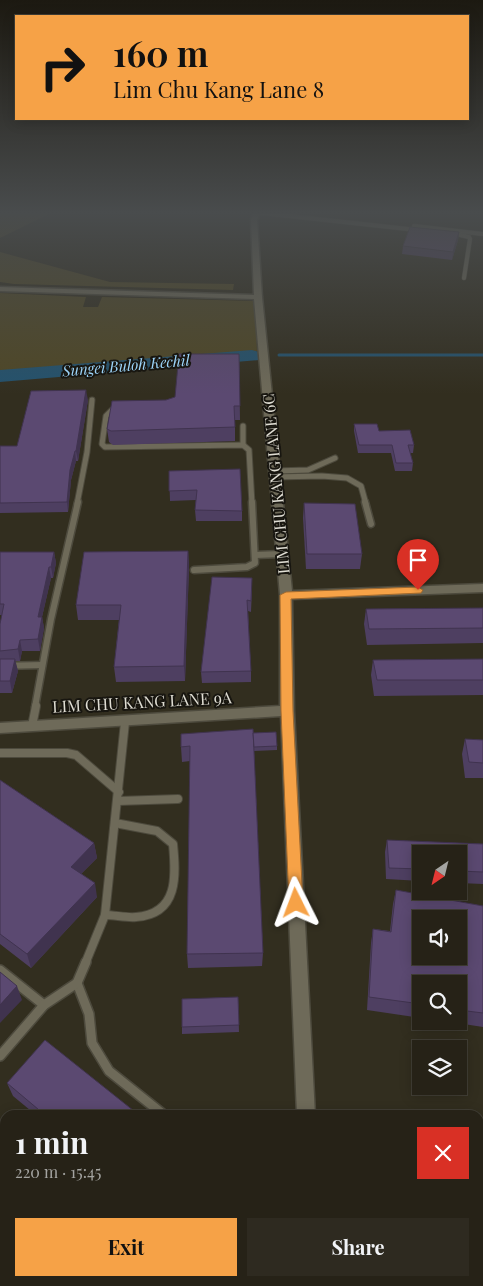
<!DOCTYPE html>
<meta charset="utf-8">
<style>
:root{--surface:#262217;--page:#2e2a20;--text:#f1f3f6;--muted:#a4a4a1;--line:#423f36;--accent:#f6a247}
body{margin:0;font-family:"Playfair Display",serif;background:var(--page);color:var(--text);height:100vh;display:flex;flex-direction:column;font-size:19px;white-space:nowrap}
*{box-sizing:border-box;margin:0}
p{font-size:16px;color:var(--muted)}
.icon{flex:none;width:28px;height:28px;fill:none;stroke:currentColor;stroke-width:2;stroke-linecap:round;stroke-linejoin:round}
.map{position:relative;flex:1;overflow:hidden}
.sheet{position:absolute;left:0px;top:1110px;width:484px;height:176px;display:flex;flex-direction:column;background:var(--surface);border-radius:15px 15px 0 0;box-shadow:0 2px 12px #0003,0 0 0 1px var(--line)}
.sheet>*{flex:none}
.hud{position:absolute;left:15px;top:15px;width:454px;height:105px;border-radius:0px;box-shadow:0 2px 12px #0003,0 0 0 1px var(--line);background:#f6a247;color:#111;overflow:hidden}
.needle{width:32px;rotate:215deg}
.controls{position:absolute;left:412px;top:845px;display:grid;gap:10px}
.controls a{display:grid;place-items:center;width:55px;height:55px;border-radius:0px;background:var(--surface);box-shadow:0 2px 12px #0003,0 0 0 1px var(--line);font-size:25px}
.pin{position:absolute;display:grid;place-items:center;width:42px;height:42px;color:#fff;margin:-51px -21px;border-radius:50% 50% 50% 0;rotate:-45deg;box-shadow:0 0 5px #0007}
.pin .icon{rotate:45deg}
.me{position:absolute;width:55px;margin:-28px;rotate:357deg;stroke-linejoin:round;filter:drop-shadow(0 0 4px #0008)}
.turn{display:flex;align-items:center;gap:18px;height:105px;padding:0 15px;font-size:22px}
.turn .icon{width:65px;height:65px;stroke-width:2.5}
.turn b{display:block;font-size:35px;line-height:42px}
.round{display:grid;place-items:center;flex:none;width:52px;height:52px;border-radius:0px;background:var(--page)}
.head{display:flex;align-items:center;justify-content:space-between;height:85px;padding:0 15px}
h1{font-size:30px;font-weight:700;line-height:38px}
.cta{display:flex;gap:10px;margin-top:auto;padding:10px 15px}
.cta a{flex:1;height:58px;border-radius:0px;background:var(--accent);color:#111;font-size:20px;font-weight:700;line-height:58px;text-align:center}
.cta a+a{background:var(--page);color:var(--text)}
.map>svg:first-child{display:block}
.green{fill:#4f4725}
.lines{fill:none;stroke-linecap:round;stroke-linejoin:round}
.stream{stroke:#24526d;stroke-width:3}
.river{fill:#24526d;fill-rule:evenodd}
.lane-far4-casing{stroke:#4d4a3d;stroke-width:5}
.lane-far3-casing{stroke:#4d4a3d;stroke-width:7}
.lane-far2-casing{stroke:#4d4a3d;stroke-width:9}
.lane-far1-casing{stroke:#4d4a3d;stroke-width:10}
.lane-casing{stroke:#4d4a3d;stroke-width:12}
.street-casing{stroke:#4d4a3d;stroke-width:3}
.lane-far4{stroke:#6e6a59;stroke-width:4}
.lane-far3{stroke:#6e6a59;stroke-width:5}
.lane-far2{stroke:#6e6a59;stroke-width:6}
.lane-far1{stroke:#6e6a59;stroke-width:8}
.lane{stroke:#6e6a59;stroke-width:9}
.street{fill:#6e6a59;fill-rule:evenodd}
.wall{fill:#4e3f61}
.shaded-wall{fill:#40334f}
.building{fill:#5b4971;stroke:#40334f;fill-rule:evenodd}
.route{fill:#f6a247;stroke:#a0692e}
.labels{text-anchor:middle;stroke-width:4;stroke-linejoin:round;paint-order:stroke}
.far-water-label{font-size:15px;font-style:italic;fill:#9cd4f9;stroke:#181610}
.street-label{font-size:16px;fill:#e0ded4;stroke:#181610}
</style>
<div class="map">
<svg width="483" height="1286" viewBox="0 0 483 1286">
<rect width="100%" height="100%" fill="#322e1f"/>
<g class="green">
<polygon points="0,213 51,213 0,238"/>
<polygon points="0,252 110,282 234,284 233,290 14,284 0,282"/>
<polygon points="0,293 86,297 83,307 98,307 102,297 255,301 257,351 0,372"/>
</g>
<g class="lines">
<polyline class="stream" points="279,355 483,355"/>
<polygon class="river" points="252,350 259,352 261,356 259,360 0,382 0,370"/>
<defs>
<g id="lane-far4">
<polyline points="262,213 417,230"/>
<polyline points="414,226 483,234"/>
<polyline points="452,233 469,237 470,239 464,278"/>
</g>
<g id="lane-far3">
<polyline points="117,410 112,410 106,416 102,444 105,447 243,445 249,450 252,504"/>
<polyline points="243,426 243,445"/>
<polyline points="275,471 308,470 335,458"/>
<polyline points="275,477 322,476 347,478 361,486 366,504"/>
<polyline points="77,504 87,452 92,400"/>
</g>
<g id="lane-far2">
<polyline points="365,502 371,524"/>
<polyline points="255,555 281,554"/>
<polyline points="194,570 247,567 255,563 252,502"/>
<polyline points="0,666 42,665"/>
<polyline points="35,707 51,619 78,502"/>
</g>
<g id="lane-far1">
<polyline points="32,726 36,706"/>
<polyline points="0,753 67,753 76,755 119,792"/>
<polyline points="118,801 178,799"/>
<path d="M105,915C115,915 126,918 136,917C179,914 176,875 173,844L157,831L115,823"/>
<polyline points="85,964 105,915 125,722"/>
</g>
<g id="lane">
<polyline points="0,970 44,1005"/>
<polyline points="77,983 89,1014 92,1043 109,1071 164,1115"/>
<polyline points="0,1056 44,1005 77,983 86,962"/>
<polyline points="0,1173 5,1178"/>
<polyline points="479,1184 483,1184"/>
<polyline points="126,1281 132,1286"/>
</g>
<g id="street">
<polygon points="253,213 260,213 257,220 262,297 292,591 483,584 483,592 292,599 294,711 315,1115 297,1115 281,716 0,733 0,723 280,706 280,595 254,299 0,291 0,287 254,295 251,220"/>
<rect x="301" y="1281" width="22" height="5"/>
</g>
</defs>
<use href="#lane-far4" class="lane-far4-casing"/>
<use href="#lane-far3" class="lane-far3-casing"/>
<use href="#lane-far2" class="lane-far2-casing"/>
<use href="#lane-far1" class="lane-far1-casing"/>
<use href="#lane" class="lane-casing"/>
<use href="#street" class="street-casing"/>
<use href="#lane-far4" class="lane-far4"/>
<use href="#lane-far3" class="lane-far3"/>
<use href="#lane-far2" class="lane-far2"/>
<use href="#lane-far1" class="lane-far1"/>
<use href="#lane" class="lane"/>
<use href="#street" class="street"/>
</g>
<g class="wall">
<polygon points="459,232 458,240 452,260 402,254 403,246"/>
<polygon points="239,354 240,420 235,420 235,441 113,445 109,442 107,429 166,400 175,397"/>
<polygon points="88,400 78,461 76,461 71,480 68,512 0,513 0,446 17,446"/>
<polygon points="354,424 379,431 414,445 413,453 410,453 413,463 412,471 395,471 391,453 358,453 354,431"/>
<polygon points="169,471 242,511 242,521 196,521 195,510 196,500 170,501"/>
<polygon points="304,503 362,554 360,569 306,569 303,518"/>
<polygon points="188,551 189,567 185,681 116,682 114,667 119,620 78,620 76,605"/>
<polygon points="0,552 54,552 56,563 53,578 51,578 42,617 44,628 40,651 22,651 20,661 15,661 18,671 12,693 0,693 0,624 2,615 0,615"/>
<polygon points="252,589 251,612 248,611 251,671 251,682 202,683 201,672"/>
<polygon points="483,608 483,643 367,645 364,624 366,609"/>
<polygon points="483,659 483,695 374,696 371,675 373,660"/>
<polygon points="253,733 277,746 277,750 254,751 263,953 262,966 188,968 187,954 190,761 182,762 181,747"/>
<polygon points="465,739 483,740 483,778 465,778 462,754"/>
<polygon points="0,780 94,843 97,858 81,874 97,897 31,968 0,944"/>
<polygon points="387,840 483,844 483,884 459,883 459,854 421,854 421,881 386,879 385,852"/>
<polygon points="396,890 483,906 483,1027 444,1021 459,1021 459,984 421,984 421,1018 367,1010 371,943 373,929 390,931 393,904"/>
<polygon points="238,997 239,1032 182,1034 182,1027"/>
<polygon points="7,1083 139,1115 36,1115 13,1096"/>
</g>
<g class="shaded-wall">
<polygon points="459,232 458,240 452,260 453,252"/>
<polygon points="86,390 88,400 78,461 76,451"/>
<polygon points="75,451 76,461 71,480 68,512 67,502 70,470"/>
<polygon points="188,551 189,567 185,681 184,666"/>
<polygon points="54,552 56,563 53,578 51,567"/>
<polygon points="49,567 51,578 42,617 44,628 40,651 38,639 38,617"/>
<polygon points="20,640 22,651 20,661 18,649"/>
<polygon points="15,659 18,671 12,693 10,681"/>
<polygon points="94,843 97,858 74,881 71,867"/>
<polygon points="95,883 97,897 31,968 27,954"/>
<polygon points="17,986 22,1000 0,1023 0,1005"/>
</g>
<g class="building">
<polygon points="410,227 459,232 453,252 403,246"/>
<polygon points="179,354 239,354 240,406 234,406 235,427 111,431 107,429 112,401 166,400 175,397"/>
<polygon points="86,390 76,451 75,451 70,470 67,502 0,503 0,446 17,446 31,391"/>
<polygon points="354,424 377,424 379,431 410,430 414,445 408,445 413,463 396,463 392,445 359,445"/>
<polygon points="240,469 242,511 195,510 197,490 169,491 169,471"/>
<polygon points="304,503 355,504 362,554 307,554"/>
<polygon points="188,551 184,666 114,667 121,605 76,605 84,552"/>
<polygon points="0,552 54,552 51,567 49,567 38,617 42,617 38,639 20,640 18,649 0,651 0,624 4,604 0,604"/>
<polygon points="212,577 252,578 251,601 247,600 251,671 201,672"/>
<polygon points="483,608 483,628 369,629 366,609"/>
<polygon points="0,659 15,659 10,681 0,681"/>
<polygon points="483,659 483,680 377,680 373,660"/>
<polygon points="253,729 263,953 187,954 190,746 181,747 181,734"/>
<polygon points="276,732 277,746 254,747 253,733"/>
<polygon points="465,739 483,740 483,763 469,762"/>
<polygon points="0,780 94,843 71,867 95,883 27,954 0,934"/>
<polygon points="387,840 483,844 483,872 459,871 459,854 421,854 421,869 389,868"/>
<path d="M396,890L483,906V1013L459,1010V984H421V1004L369,997L373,929L391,932ZM421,919H459V956H421Z"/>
<polygon points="0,972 17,986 0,1005"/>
<polygon points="238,997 239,1025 182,1027 182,999"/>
<polygon points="45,1040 139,1115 45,1115 7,1083"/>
<polygon points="0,1250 5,1254 5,1281 33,1281 38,1286 0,1286"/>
</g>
<linearGradient id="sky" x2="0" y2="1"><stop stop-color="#1c1911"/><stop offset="0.54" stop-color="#494c4d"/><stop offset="1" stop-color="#494c4d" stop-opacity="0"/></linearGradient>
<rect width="483" height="394" fill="url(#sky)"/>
<polygon class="route" points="418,587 423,590 421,593 291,599 293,711 303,903 301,908 296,910 291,908 289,903 281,711 280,595 286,592"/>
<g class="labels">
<g class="far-water-label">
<text transform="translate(126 366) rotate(-5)" y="5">Sungei Buloh Kechil</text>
</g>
<g class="street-label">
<text transform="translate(276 484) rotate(-95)" y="6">LIM CHU KANG LANE 6C</text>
<text transform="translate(142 702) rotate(-3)" y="6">LIM CHU KANG LANE 9A</text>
</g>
</g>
</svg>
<div class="controls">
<a><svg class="needle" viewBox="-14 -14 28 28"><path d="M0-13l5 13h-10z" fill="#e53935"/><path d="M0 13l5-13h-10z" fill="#a4a4a1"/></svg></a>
<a><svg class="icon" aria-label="sound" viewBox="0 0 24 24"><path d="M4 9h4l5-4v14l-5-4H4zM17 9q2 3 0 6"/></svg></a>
<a><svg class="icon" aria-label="search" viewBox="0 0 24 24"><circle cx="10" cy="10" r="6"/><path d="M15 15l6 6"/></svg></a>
<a><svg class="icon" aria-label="layers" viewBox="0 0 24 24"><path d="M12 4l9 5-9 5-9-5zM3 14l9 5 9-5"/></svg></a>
</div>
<div class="pin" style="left:418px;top:590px;background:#d93025"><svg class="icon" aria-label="arrive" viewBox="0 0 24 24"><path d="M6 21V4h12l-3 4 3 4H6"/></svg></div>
<svg class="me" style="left:296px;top:903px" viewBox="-20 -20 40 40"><path d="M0-17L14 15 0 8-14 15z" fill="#f6a247" stroke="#fff" stroke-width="4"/></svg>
<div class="hud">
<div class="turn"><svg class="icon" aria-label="right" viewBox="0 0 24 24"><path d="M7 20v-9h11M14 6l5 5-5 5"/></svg><div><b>160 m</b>Lim Chu Kang Lane 8</div></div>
</div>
<section class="sheet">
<div class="head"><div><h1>1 min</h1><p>220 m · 15:45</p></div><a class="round" style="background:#d93025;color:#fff"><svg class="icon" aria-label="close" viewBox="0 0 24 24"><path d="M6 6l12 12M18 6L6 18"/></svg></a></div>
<div class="cta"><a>Exit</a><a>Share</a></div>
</section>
</div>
